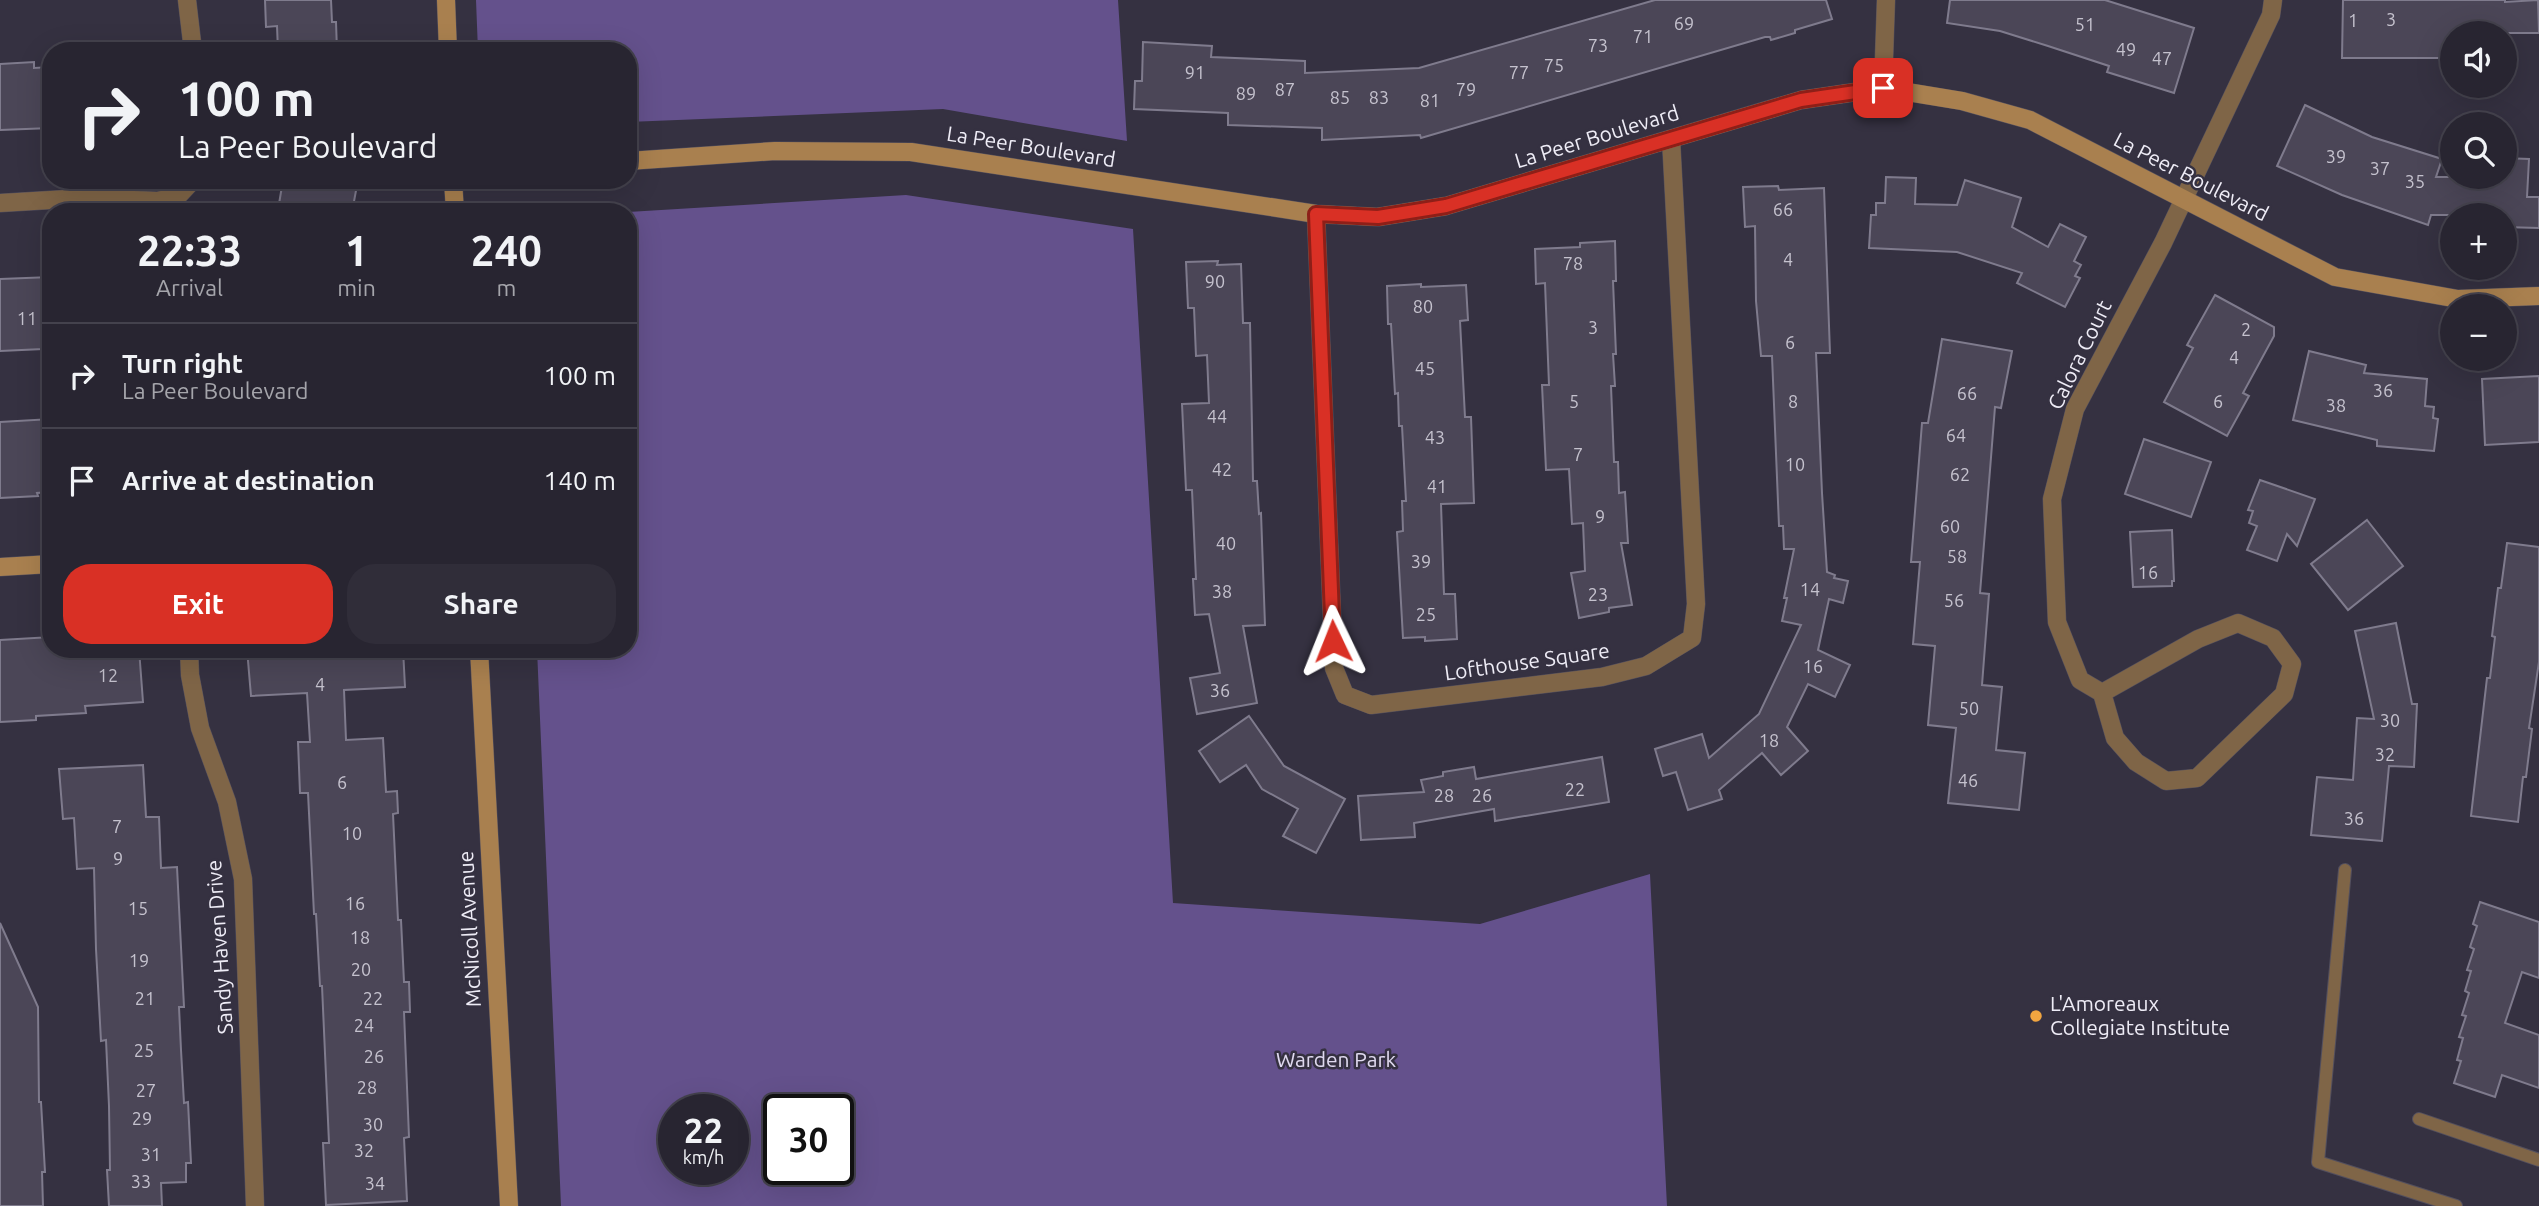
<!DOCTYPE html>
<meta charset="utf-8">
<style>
:root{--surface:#282531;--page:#302d39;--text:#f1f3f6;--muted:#a5a5ab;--line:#44424d;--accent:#d93025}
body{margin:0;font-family:Ubuntu,sans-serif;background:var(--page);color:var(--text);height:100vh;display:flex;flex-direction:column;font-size:26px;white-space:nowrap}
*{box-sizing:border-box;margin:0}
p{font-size:23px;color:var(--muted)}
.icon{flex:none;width:38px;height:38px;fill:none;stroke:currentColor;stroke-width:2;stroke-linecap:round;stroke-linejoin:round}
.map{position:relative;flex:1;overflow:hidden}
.panel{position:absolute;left:42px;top:203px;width:595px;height:455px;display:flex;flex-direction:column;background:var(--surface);border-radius:28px;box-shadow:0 7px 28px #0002,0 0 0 2px var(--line)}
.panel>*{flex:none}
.guide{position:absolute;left:42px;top:42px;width:595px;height:147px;border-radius:28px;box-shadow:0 7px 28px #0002,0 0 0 2px var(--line);background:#282531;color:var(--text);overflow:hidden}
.controls{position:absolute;left:2440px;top:21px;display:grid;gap:14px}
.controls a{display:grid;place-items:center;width:77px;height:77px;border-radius:50%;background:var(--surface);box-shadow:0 7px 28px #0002,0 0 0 2px var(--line);font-size:35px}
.speed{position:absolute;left:658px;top:1094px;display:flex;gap:14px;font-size:35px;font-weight:700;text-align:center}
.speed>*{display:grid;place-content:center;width:91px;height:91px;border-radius:50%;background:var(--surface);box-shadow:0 7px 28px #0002,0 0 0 2px var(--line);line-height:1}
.speed small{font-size:18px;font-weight:400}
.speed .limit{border:4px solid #111;border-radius:10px;background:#fff;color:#111}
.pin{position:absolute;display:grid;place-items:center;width:60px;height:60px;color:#fff;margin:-30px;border-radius:14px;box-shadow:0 4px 10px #0006}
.me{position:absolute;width:77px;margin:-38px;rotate:358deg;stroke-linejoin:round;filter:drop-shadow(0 0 5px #0008)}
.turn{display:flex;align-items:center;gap:24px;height:147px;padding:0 21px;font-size:32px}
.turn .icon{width:91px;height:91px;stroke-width:2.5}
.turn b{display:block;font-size:49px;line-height:60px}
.eta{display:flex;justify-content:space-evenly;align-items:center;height:119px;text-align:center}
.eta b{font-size:42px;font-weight:700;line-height:49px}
.cta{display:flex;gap:14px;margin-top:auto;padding:14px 21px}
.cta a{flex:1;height:80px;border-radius:28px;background:var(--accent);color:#fff;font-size:28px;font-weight:700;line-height:80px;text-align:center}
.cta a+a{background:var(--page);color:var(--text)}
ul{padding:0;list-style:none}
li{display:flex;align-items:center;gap:21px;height:105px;padding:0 21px;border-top:2px solid var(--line)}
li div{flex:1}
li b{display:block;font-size:26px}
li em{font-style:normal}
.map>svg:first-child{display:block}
.green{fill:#64518c;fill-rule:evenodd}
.building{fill:#4b4657;stroke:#7f7b8d;stroke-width:2}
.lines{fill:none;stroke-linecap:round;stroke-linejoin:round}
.lane-casing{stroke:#534f5e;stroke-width:14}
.street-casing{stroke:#534f5e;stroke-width:19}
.secondary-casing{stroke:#534f5e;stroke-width:19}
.lane{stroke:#7f6547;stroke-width:12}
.street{stroke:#7f6547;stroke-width:18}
.secondary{stroke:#a9804f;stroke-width:18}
.route-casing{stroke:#8d1f18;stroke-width:18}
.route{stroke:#d93025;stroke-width:12}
.poi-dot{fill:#f1a540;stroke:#353141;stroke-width:2.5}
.labels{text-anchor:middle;stroke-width:5;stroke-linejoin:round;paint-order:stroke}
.number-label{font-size:18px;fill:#c5c2ce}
.street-label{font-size:21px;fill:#eeecf6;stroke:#353141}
.poi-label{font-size:21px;fill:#eeecf6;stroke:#353141;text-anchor:start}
.park-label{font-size:21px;fill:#e0daf0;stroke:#353141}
</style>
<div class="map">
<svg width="2539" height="1206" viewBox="0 0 2539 1206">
<rect width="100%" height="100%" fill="#353141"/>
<g class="green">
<polygon points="476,0 1118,0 1127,141 943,109 628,122 628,51 478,51"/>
<path d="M906,195L1133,229L1173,903L1480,924L1650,874L1667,1206H561L537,649H628V212ZM674,1110H733V1169H674ZM779,1110H838V1169H779Z"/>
</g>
<g class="building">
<polygon points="265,0 331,0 332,22 336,22 337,51 278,51 277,26 266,27"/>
<polygon points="1655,0 1826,0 1832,19 1795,30 1795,33 1771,40 1770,37 1765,37 1421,138 1420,135 1322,140 1322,128 1228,125 1228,113 1134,109 1135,81 1142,81 1143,42 1212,46 1211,57 1305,61 1305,73 1419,68"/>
<polygon points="1950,0 2105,0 2194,28 2174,93 2107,72 2109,66 2048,46 2000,31 1947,23"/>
<polygon points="2343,0 2505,0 2505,2 2538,0 2539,33 2452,33 2452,58 2342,58"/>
<polygon points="34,62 34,68 51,67 51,128 0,130 0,64"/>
<polygon points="2305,105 2372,137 2442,159 2436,177 2504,177 2504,158 2529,159 2527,197 2539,197 2539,228 2504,227 2504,215 2431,215 2428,225 2342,195 2277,166"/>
<polygon points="1886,177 1916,178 1915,204 1957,205 1965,180 2021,198 2012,227 2048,247 2060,224 2086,237 2074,261 2081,265 2075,276 2080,278 2065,307 2017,283 2022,273 1957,252 1869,248 1871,215 1876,215 1876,203 1885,203"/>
<polygon points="283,180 358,180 352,212 322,212 279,204"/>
<polygon points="1778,186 1779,190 1824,188 1830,353 1816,353 1822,493 1827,572 1835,575 1834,578 1848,581 1843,603 1829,599 1818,650 1850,665 1835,697 1808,684 1787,727 1808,751 1781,775 1762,753 1719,790 1722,799 1688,810 1676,772 1663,776 1655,749 1702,734 1709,758 1759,714 1801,625 1782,621 1787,598 1784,598 1794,549 1784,549 1783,526 1779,526 1772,356 1761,356 1756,301 1755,226 1745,227 1743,187"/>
<polygon points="1615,241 1616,281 1613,281 1616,354 1613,354 1615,386 1611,386 1614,462 1618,462 1619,493 1625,492 1628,543 1621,543 1632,605 1609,608 1609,612 1579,618 1571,573 1585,571 1583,523 1572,524 1569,469 1546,470 1542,385 1549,385 1545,283 1536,284 1535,249 1580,247 1580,243"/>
<polygon points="1218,261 1217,265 1241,264 1243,323 1250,323 1253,481 1257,481 1259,514 1261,513 1265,625 1243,626 1257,703 1197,714 1190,678 1220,673 1209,614 1195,615 1193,579 1196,579 1192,490 1186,490 1182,404 1209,403 1207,355 1196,356 1194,308 1188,308 1186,262"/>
<polygon points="51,277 51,337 42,338 43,349 0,351 0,279"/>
<polygon points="1421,284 1421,287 1466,285 1468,320 1460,321 1465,417 1471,417 1474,503 1441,504 1444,594 1455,594 1457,639 1425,641 1425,637 1403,638 1397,532 1403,531 1402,501 1406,501 1402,426 1399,426 1398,393 1395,394 1391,324 1388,324 1387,286"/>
<polygon points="2215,295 2274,327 2274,336 2243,393 2249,396 2227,436 2164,402 2193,348 2187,345"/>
<polygon points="1942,339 2012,351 2001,408 1995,407 1990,470 1980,593 1989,594 1982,685 2002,687 1996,750 2025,753 2019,810 1948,803 1956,728 1928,725 1935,646 1913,644 1920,562 1911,562 1922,423 1928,423"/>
<polygon points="2309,351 2366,365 2364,373 2427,379 2425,406 2434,407 2433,418 2438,419 2434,451 2377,446 2377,440 2293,420"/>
<polygon points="2539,376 2539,442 2485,445 2482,379"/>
<polygon points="51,419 51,492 37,493 38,496 0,498 0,422"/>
<polygon points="2144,439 2211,462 2191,517 2125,494"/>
<polygon points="2260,480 2315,499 2297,546 2287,534 2277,561 2247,550 2257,526 2249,523 2253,511 2248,510"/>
<polygon points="2367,520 2403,566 2348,610 2311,564"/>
<polygon points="2172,530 2174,581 2172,581 2172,586 2133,587 2130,532"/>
<polygon points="2507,543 2539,547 2539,662 2529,728 2532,729 2526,777 2523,777 2518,822 2471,816 2487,678 2490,678 2495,637 2492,636 2498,588 2501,588"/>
<polygon points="2396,623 2412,704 2417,704 2414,767 2389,766 2382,841 2311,835 2317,777 2353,780 2357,718 2374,719 2355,631"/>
<polygon points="51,637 51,649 139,649 143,702 85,706 86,713 36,716 36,720 0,722 0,640"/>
<polygon points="247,649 403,649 405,687 344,690 346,740 383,738 386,792 397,791 398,813 393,814 398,920 401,920 404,982 409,982 410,1012 404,1012 409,1137 404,1138 407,1201 326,1205 323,1143 329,1143 322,986 320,986 316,914 314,914 308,793 300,793 298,742 310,742 307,693 251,696"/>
<polygon points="1249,716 1284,766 1345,799 1316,853 1283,836 1298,809 1262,789 1246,765 1220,782 1199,751"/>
<polygon points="1602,757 1609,802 1495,821 1494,809 1414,823 1415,837 1361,840 1358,796 1424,792 1421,780 1443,776 1443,772 1474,767 1476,779"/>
<polygon points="143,765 146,817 159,817 161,868 177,867 184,1007 179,1007 181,1050 184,1103 188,1102 191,1163 186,1163 186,1182 161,1183 162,1206 109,1206 107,1170 110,1170 109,1106 106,1040 101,1041 96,949 94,868 77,869 74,818 63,819 59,769"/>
<polygon points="2480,902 2539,922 2539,978 2522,972 2505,1023 2539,1035 2539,1088 2502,1075 2495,1097 2454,1083 2461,1061 2457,1060 2463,1038 2459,1037 2466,1016 2462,1015 2469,993 2465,991 2471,971 2467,970 2474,949 2470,947 2477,926 2473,924"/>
<polygon points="0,923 38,1007 39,1102 41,1102 45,1172 42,1172 43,1206 0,1206"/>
</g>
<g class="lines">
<defs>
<g id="lane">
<polyline points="2345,870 2318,1162 2456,1206"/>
<polyline points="2419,1119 2539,1160"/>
</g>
<g id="street">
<polyline points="187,0 193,51"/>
<polyline points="1883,88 1886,0"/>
<polyline points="0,203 84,198 158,201 178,196 193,180"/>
<polyline points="1316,214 1334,668 1345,695 1371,705 1602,677 1646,666 1692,638 1696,604 1671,139"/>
<polyline points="189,649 190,675 200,728 227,802 243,879 255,1206"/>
<polyline points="2102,693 2198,639 2238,623 2273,638 2292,664 2284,694 2197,778 2166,781 2136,762 2115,738 2102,693 2080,680 2057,622 2052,499 2075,409 2163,243 2271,15 2273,0"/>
</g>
<g id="secondary">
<polyline points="446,0 448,51"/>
<polyline points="628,161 775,151 911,152 1316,214 1378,217 1446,206 1801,100 1883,88 1962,101 2030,120 2335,277 2458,299 2539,296"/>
<polyline points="453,180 455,212"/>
<polyline points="0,567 51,564"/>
<polyline points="479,649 509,1206"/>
</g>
</defs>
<use href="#lane" class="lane-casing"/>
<use href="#street" class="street-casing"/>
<use href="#secondary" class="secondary-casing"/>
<use href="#lane" class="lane"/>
<use href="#street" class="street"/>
<use href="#secondary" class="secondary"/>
</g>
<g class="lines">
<defs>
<polyline id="route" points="1333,641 1316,214 1378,217 1446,206 1801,100 1883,88"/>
</defs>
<use href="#route" class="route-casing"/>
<use href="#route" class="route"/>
</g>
<circle class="poi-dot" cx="2036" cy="1016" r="7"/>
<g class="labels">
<g class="number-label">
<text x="2391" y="26">3</text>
<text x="2353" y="27">1</text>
<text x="1684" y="30">69</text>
<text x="2085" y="31">51</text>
<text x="1643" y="43">71</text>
<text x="1598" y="52">73</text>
<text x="2126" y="56">49</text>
<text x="2162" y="65">47</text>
<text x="1554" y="72">75</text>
<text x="1195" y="79">91</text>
<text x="1519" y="79">77</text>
<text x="1285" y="96">87</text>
<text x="1466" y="96">79</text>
<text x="1246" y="100">89</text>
<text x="1340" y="104">85</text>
<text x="1379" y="104">83</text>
<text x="1430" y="107">81</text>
<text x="2336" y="163">39</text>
<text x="2380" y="175">37</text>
<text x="2415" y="188">35</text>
<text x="1783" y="216">66</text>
<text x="1788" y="266">4</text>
<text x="1573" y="270">78</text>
<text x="1215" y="288">90</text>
<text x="1423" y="313">80</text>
<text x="27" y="325">11</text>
<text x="1593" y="334">3</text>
<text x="2246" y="336">2</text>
<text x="1790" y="349">6</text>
<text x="2234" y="364">4</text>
<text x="1425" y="375">45</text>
<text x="2383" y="397">36</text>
<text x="1967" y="400">66</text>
<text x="1574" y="408">5</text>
<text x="1793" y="408">8</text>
<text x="2218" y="408">6</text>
<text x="2336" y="412">38</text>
<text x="1217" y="423">44</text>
<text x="1956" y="442">64</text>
<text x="1435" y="444">43</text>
<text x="1578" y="461">7</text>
<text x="1795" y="471">10</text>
<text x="1222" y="476">42</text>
<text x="1960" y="481">62</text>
<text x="1437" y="493">41</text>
<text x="1600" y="523">9</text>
<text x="1950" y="533">60</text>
<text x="1226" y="550">40</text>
<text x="1957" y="563">58</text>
<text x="1421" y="568">39</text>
<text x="2148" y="579">16</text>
<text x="1810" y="596">14</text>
<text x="1222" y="598">38</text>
<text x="1598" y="601">23</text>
<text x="1954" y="607">56</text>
<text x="1426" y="621">25</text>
<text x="1813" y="673">16</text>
<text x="108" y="682">12</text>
<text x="320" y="691">4</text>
<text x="1220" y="697">36</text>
<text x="1969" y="715">50</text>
<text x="2390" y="727">30</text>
<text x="1769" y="747">18</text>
<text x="2385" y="761">32</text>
<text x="1968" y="787">46</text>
<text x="342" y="789">6</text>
<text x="1575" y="796">22</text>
<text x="1444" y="802">28</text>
<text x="1482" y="802">26</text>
<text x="2354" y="825">36</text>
<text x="117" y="833">7</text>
<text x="352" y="840">10</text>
<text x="118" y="865">9</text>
<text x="355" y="910">16</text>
<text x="138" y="915">15</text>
<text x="360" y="944">18</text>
<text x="139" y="967">19</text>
<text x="361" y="976">20</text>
<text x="145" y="1005">21</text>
<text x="373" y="1005">22</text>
<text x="364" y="1032">24</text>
<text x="144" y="1057">25</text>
<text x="374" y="1063">26</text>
<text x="367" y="1094">28</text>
<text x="146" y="1097">27</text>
<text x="142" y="1125">29</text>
<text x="373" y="1131">30</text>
<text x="364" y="1157">32</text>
<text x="151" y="1161">31</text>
<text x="141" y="1188">33</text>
<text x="375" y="1190">34</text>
</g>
<g class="street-label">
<text transform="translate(1597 137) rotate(-17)" y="7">La Peer Boulevard</text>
<text transform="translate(1031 147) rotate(9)" y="7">La Peer Boulevard</text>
<text transform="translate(2191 177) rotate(27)" y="7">La Peer Boulevard</text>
<text transform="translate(2080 355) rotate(-64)" y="7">Calora Court</text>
<text transform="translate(1527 662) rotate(-8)" y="7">Lofthouse Square</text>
<text transform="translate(470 929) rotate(-93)" y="7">McNicoll Avenue</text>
<text transform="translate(220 947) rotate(-94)" y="7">Sandy Haven Drive</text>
</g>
<g class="poi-label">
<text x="2050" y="1011">L'Amoreaux<tspan x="2050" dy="24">Collegiate Institute</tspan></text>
</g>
<g class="park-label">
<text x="1336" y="1067">Warden Park</text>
</g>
</g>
</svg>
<div class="controls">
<a><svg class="icon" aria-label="sound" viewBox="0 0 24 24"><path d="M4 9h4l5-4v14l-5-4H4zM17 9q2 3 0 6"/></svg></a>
<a><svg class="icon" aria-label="search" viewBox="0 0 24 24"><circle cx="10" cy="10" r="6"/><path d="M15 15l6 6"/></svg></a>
<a>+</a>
<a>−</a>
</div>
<div class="speed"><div>22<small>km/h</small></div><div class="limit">30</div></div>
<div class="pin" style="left:1883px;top:88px;background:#d93025"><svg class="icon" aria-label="arrive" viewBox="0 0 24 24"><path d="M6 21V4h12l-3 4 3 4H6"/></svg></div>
<svg class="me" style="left:1333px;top:641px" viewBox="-20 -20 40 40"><path d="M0-17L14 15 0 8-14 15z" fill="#d93025" stroke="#fff" stroke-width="4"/></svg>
<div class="guide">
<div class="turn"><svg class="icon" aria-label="right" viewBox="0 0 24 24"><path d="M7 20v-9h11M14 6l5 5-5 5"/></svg><div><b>100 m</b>La Peer Boulevard</div></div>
</div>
<section class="panel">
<div class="eta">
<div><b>22:33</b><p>Arrival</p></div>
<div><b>1</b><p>min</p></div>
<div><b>240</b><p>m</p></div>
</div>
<ul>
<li><svg class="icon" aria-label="right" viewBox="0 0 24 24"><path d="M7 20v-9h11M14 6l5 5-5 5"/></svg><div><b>Turn right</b><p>La Peer Boulevard</p></div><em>100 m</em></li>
<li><svg class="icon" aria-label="arrive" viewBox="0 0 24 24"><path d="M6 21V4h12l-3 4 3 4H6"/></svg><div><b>Arrive at destination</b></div><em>140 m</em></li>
</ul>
<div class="cta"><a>Exit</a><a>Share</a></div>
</section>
</div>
